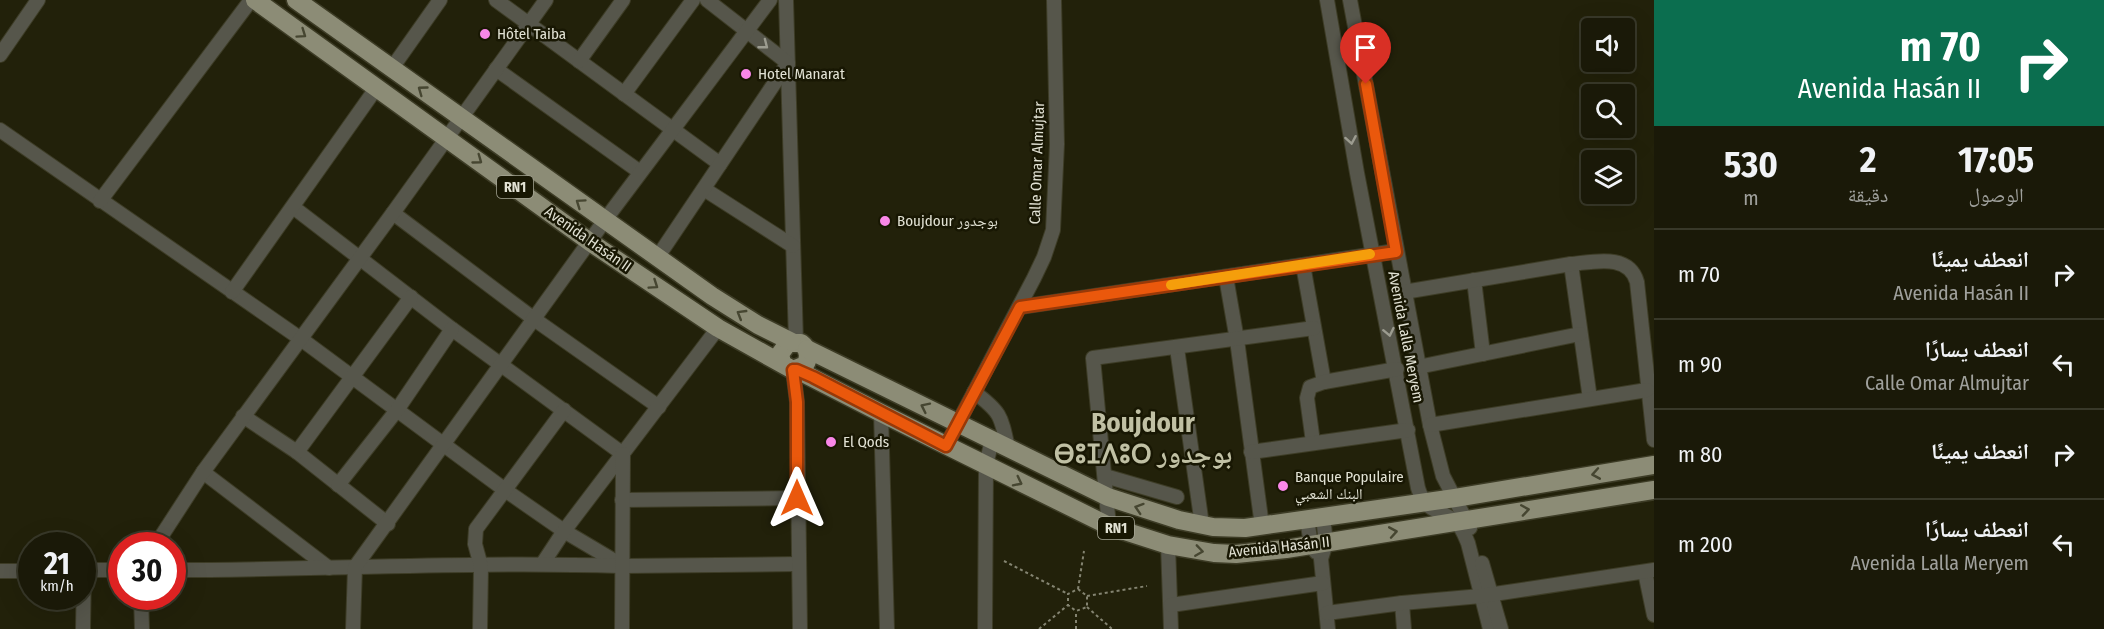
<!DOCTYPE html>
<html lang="ar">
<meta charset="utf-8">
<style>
:root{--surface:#1a1908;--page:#232212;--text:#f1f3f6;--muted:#9fa09c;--line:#383829}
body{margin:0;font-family:"Fira Sans Condensed","Noto Naskh Arabic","Noto Sans Tifinagh",sans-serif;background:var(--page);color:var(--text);direction:rtl;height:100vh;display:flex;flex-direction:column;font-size:22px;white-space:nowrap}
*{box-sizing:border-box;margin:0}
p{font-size:20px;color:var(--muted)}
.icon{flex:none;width:33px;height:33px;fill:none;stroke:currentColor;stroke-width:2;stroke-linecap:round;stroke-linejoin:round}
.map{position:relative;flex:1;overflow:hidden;direction:ltr}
.sheet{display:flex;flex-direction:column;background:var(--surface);width:450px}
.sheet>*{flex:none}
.top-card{background:#0b6e4f;color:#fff;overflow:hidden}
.controls{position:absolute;left:1581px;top:18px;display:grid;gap:12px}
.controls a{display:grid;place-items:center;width:54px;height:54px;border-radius:6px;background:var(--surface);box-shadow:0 6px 24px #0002,0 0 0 2px var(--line);font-size:30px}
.speed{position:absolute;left:18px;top:532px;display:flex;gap:12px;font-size:30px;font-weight:700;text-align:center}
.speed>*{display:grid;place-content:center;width:78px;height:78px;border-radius:50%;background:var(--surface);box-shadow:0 6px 24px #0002,0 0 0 2px var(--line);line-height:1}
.speed small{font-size:15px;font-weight:400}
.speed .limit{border:9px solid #d22;background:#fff;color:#111}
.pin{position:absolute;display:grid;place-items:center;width:51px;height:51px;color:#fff;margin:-62px -26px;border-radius:50% 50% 50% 0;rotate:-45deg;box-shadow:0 0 6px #0007}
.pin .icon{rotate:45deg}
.me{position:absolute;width:66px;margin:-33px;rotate:0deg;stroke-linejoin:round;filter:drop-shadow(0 0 4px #0008)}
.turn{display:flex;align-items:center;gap:21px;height:126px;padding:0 24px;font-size:27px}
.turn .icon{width:78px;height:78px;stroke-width:2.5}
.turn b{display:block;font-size:42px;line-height:51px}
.eta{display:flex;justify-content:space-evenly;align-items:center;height:102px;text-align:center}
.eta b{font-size:36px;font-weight:700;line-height:42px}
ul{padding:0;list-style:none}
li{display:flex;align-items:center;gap:18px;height:90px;padding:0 24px;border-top:2px solid var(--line)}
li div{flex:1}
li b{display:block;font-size:22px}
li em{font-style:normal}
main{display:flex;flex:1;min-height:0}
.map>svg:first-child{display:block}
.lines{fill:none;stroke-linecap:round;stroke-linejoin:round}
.minor-casing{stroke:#3d3c26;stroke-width:16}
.major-casing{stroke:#3d3c26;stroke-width:21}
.path{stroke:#848471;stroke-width:2;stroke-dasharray:3 3;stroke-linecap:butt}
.minor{stroke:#56564b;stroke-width:14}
.major{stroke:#8c8c76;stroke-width:18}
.oneway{stroke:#464631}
.oneway2{stroke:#9c9c90}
.route-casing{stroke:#983908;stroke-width:15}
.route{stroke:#ea580c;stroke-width:10}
.slow{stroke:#f59e0b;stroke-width:10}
.poi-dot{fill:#f987e8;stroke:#181703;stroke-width:2}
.labels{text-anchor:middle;stroke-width:5;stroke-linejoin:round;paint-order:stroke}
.shield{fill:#181703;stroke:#a5a595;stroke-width:1.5}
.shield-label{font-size:14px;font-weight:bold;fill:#e2e2d4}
.poi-label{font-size:15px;fill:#e2e2d4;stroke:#181703;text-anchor:start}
.street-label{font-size:15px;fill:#e2e2d4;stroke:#181703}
.town-label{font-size:27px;font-weight:bold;fill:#c0c0a4;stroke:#181703}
</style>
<main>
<section class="sheet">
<div class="top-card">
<div class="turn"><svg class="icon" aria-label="right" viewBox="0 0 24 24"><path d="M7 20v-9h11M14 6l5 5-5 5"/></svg><div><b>70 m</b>Avenida Hasán II</div></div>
</div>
<div class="eta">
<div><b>17:05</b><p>الوصول</p></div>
<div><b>2</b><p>دقيقة</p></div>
<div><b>530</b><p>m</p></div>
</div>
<ul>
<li><svg class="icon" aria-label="right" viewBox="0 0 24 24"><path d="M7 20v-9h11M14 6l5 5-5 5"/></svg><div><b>انعطف يمينًا</b><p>Avenida Hasán II</p></div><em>70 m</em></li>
<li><svg class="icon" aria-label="left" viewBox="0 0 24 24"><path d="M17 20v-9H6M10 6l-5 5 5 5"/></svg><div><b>انعطف يسارًا</b><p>Calle Omar Almujtar</p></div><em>90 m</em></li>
<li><svg class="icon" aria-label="right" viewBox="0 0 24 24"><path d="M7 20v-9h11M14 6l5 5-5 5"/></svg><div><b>انعطف يمينًا</b></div><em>80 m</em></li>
<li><svg class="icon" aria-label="left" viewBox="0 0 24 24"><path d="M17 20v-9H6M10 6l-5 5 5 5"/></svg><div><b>انعطف يسارًا</b><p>Avenida Lalla Meryem</p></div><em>200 m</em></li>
</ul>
</section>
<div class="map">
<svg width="1654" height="629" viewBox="0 0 1654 629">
<rect width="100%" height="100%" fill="#22210a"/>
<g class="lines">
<defs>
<g id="minor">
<polyline points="496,0 720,164"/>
<polyline points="786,0 796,342"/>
<path d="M1327,0L1357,173L1418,488C1426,514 1440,508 1456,522C1462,527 1465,536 1468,543L1490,629"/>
<polyline points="1350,0 1430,425 1443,476 1470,528"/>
<polyline points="0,55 38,0"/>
<polyline points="579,61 623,0"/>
<polyline points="392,68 440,0"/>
<polyline points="496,69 640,172"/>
<polyline points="624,94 693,0"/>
<polyline points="0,130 301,339 505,490 564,531 623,566 799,564"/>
<polyline points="704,189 793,246"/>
<polyline points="100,201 251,0"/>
<polyline points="293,207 452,329 623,454"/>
<polyline points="393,213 534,319 659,407"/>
<polyline points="657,258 788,63 707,0"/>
<polyline points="1571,264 1590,399"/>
<polyline points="1303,265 1324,382"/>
<polyline points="1226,277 1237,340 1262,526"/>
<polyline points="1474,280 1483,354"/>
<polyline points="232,292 377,87"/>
<path d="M1404,292L1571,264C1594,262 1629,253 1637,282L1654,440"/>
<polyline points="1020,307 1396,251"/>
<polyline points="1177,348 1202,525"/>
<polyline points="1418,367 1580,334"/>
<polyline points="793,370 797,402 800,629"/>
<path d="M974,392C1001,412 1001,416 1008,448"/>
<polyline points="881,413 887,629"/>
<polyline points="243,416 297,452 388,524"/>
<polyline points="1430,425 1647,390"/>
<polyline points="1313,442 1307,398 1310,387 1324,382 1397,369"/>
<polyline points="946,446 1034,278 1044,257 1053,230 1057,144 1054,0"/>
<polyline points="297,452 411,297"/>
<polyline points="1251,452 1408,430"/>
<polyline points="203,472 329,568"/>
<polyline points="1105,476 1177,497"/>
<polyline points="338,485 397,410 452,329"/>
<polyline points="622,500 797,498"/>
<polyline points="1323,517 1326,543 1321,559 1328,629"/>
<polyline points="1307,519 1311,545 1316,552"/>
<polyline points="1109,526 1093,358 1314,328"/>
<polyline points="1168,545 1171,629"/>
<polyline points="155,546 203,472 393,213 546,0"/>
<polyline points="543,563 564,531 718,328"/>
<polyline points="1482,563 1501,629"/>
<polyline points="82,570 122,570"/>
<path d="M172,570C322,570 471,561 620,566"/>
<polyline points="0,571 32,571"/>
<polyline points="1645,572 1654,615"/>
<polyline points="141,597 142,629"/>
<polyline points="1402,603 1404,629"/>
<polyline points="1171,605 1323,583"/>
<polyline points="1327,613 1402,603 1481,596 1654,570"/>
<polyline points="83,629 84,570"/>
<polyline points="353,629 355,567 605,220 770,0"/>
<polyline points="480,629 481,566 475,544 476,529 564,410"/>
<polyline points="622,629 623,454"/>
<polyline points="985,629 986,465 992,440"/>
</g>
<g id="major">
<path d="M255,0L590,242L718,328L793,370L805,365C810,357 809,349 801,343H788L780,354L782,363"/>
<polyline points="296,0 712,296 758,325 792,342"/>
<polyline points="807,349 1108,497 1179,520 1213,527 1245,528 1344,514 1455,498 1654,465"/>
<polyline points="797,370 881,413 1109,526 1168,545 1214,553 1236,554 1286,549 1654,490"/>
</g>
</defs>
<use href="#minor" class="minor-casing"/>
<use href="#major" class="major-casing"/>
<g class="path">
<polyline points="1004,561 1068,594"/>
<polygon points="1078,589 1087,596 1087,607 1076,611 1068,605 1068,594"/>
<polyline points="1078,589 1084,551"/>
<polyline points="1087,596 1147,586"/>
<polyline points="1087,607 1112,629"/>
<polyline points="1039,629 1068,605"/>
<polyline points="1076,629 1076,611"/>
</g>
<use href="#minor" class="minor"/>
<use href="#major" class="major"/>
</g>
<defs><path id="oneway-chevron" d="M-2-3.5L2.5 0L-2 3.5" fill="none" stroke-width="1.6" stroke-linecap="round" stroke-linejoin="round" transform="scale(1.5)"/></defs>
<g class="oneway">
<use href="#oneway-chevron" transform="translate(302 34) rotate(35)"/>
<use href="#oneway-chevron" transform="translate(422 90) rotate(-144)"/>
<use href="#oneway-chevron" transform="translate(478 160) rotate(36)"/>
<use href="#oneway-chevron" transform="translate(580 203) rotate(-145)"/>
<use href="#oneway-chevron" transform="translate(654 285) rotate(34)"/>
<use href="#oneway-chevron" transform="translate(741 314) rotate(-149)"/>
<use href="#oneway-chevron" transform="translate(925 407) rotate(-154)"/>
<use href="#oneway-chevron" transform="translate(1596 474) rotate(170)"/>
<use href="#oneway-chevron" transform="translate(1018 482) rotate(27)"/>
<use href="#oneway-chevron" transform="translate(1139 508) rotate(-162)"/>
<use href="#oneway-chevron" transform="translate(1525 510) rotate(-9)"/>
<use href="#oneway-chevron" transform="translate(1393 532) rotate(-10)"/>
<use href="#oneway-chevron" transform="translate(1199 551) rotate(8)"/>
</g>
<g class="oneway2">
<use href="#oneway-chevron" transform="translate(764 45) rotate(38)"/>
<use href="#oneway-chevron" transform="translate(1351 140) rotate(80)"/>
<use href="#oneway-chevron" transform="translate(1389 332) rotate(78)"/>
</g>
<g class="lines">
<defs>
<polyline id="route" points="797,498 797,402 793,370 797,370 813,377 946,446 1020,307 1396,252 1366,84"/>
</defs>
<use href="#route" class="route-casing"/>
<use href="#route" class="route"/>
<polyline class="slow" points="1171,285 1370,254"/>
</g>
<g class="poi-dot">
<circle cx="485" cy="34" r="6"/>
<circle cx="746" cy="74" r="6"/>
<circle cx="885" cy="221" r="6"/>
<circle cx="831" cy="442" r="6"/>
<circle cx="1283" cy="486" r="6"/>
</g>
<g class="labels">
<g class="shield">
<rect x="497" y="176" width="36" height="22" rx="4.5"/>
<rect x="1098" y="517" width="36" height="22" rx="4.5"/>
</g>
<g class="shield-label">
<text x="515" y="192">RN1</text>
<text x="1116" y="533">RN1</text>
</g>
<g class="poi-label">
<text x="497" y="39">Hôtel Taiba</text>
<text x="758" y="79">Hotel Manarat</text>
<text x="897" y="226">Boujdour بوجدور</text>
<text x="843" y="447">El Qods</text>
<text x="1295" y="482">Banque Populaire<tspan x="1295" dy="17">البنك الشعبي</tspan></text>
</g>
<g class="street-label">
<text transform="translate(1037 163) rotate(-88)" y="5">Calle Omar Almujtar</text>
<text transform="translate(588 239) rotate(35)" y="5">Avenida Hasán II</text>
<text transform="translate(1406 337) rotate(79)" y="5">Avenida Lalla Meryem</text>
<text transform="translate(1279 547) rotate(-6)" y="5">Avenida Hasán II</text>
</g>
<g class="town-label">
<text x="1143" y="432">Boujdour<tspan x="1143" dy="31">ⴱⵓⵊⴷⵓⵔ بوجدور</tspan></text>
</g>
</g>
</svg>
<div class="controls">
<a><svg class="icon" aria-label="sound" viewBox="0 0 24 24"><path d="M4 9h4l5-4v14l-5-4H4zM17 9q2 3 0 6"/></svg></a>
<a><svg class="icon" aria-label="search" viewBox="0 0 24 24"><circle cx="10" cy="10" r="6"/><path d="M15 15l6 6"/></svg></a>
<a><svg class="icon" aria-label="layers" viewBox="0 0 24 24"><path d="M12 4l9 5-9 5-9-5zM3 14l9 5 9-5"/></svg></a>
</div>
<div class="speed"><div>21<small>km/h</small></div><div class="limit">30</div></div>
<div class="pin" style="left:1366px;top:84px;background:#d93025"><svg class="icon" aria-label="arrive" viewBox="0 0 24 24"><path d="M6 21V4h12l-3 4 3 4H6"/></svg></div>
<svg class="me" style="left:797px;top:498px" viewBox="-20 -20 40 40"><path d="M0-17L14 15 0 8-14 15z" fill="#ea580c" stroke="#fff" stroke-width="4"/></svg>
</div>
</main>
